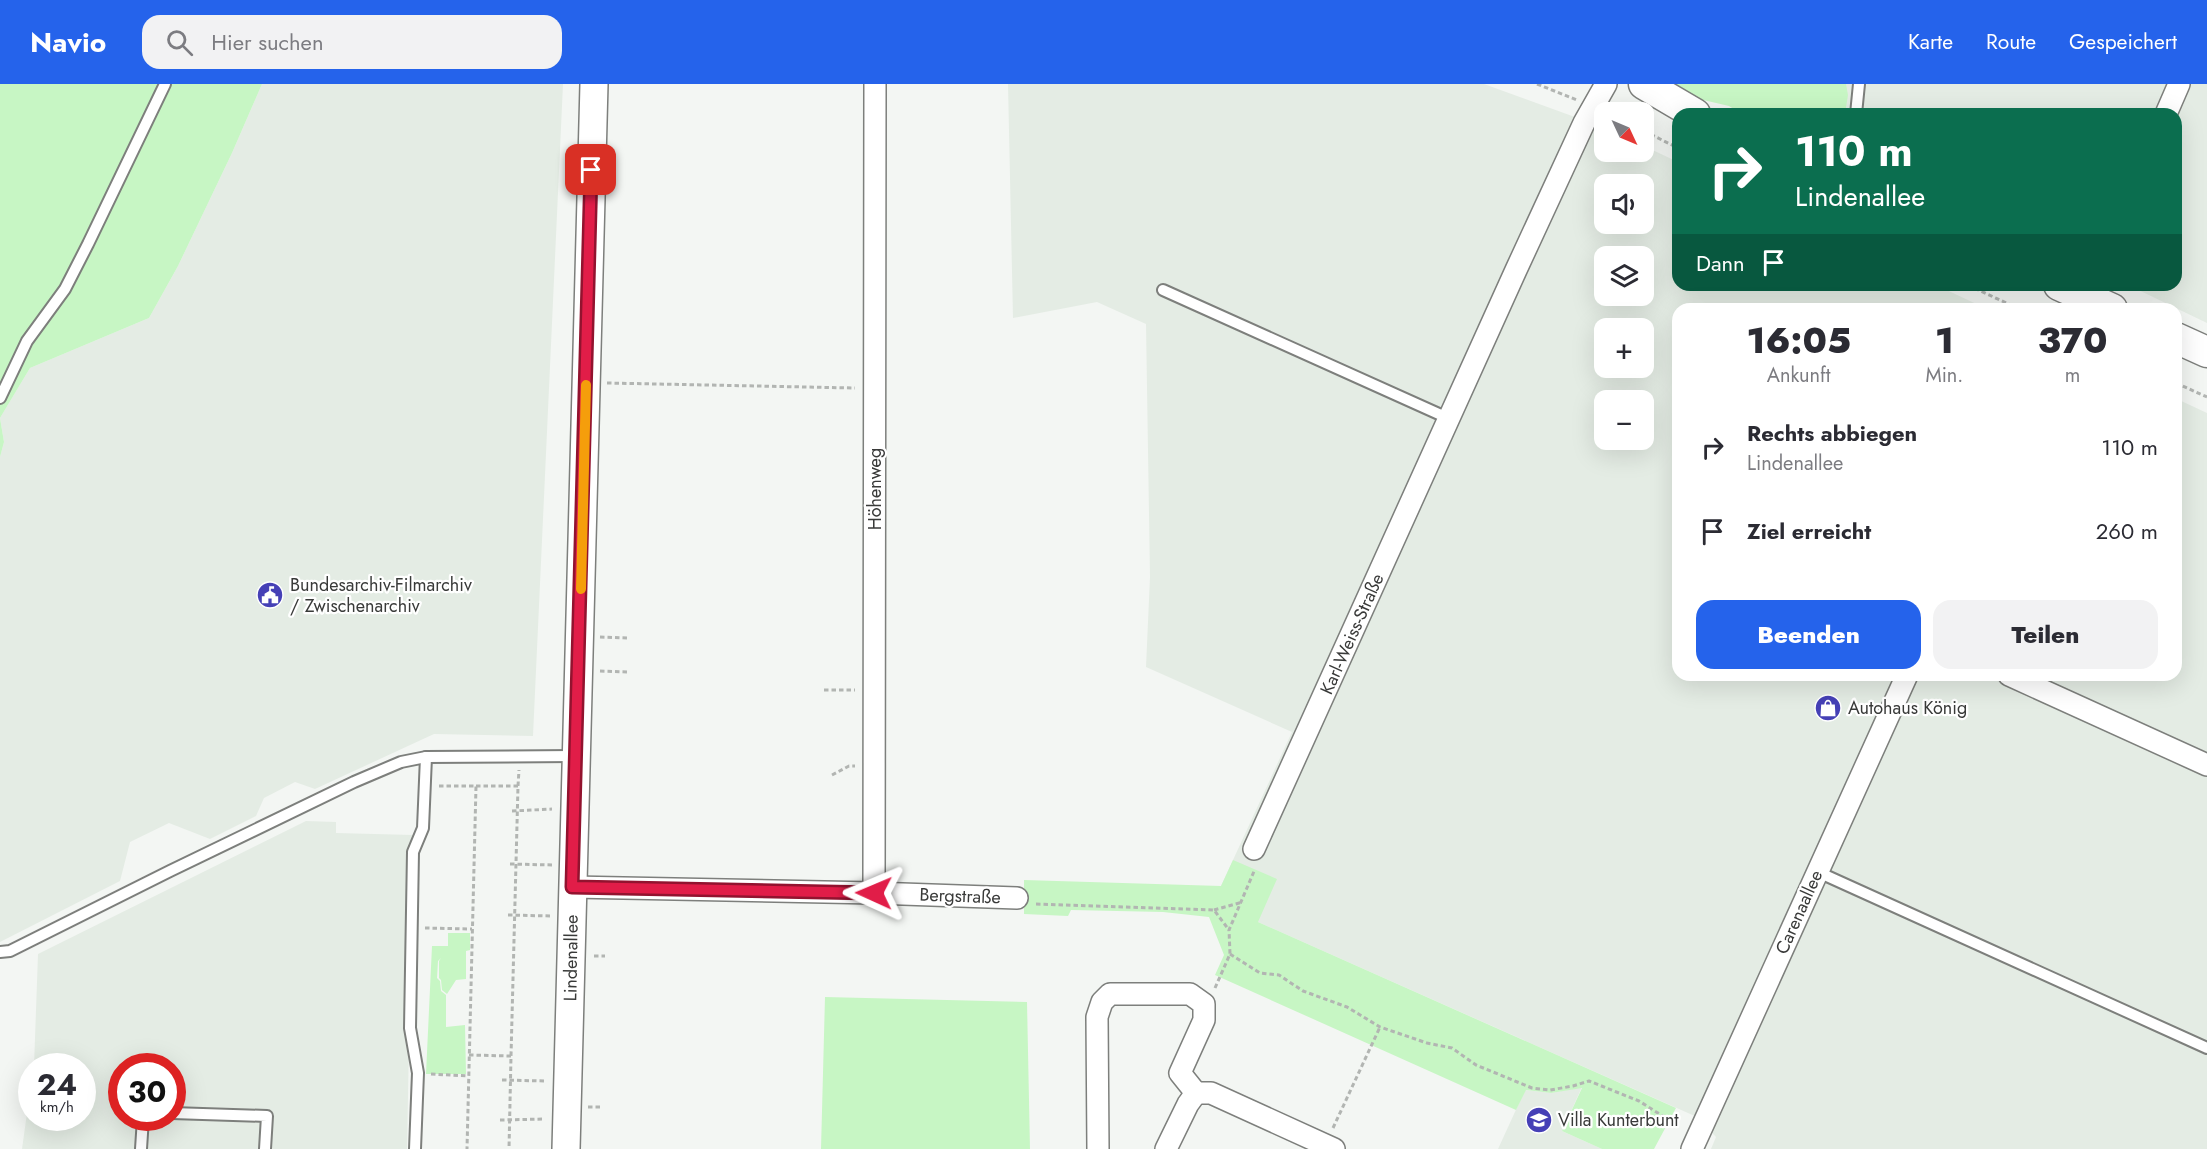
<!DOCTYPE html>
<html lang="de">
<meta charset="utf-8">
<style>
:root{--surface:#fff;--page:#f2f2f3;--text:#2b2b33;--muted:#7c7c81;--accent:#2563eb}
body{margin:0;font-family:Jost,sans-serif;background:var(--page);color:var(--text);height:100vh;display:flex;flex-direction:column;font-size:22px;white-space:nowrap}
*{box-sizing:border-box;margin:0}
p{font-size:20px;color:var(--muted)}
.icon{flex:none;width:33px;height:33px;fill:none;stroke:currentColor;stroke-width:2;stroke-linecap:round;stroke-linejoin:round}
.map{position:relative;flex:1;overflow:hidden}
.drawer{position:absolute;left:1672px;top:219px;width:510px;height:378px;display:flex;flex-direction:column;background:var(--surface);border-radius:18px;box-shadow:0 6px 24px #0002}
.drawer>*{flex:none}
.hud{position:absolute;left:1672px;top:24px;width:510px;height:183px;border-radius:18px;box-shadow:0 6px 24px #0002;background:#0b6e4f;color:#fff;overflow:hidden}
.needle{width:39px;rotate:134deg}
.controls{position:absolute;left:1594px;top:18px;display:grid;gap:12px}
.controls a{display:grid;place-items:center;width:60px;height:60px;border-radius:12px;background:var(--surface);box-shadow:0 6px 24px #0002;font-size:30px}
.speed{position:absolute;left:18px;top:969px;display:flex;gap:12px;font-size:30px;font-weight:700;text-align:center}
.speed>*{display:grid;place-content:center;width:78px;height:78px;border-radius:50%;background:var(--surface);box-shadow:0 6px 24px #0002;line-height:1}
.speed small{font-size:15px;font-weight:400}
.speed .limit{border:9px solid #d22;background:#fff;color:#111}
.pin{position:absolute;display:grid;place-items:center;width:51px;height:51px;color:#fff;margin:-26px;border-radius:12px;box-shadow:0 3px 9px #0006}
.me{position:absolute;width:66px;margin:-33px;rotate:271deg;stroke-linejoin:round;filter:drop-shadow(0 0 4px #0008)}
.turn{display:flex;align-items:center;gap:21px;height:126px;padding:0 24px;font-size:27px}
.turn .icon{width:78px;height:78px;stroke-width:2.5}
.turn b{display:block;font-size:42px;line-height:51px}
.then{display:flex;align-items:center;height:57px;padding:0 24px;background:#0003;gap:12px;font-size:22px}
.eta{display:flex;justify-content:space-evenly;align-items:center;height:102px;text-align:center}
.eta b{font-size:36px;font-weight:800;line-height:42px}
.cta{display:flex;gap:12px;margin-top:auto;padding:12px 24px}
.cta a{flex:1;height:69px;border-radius:18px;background:var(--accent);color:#fff;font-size:24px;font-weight:800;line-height:69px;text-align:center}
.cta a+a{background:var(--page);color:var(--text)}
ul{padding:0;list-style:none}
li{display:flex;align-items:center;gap:18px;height:84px;padding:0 24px}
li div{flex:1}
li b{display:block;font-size:22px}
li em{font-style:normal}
header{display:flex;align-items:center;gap:36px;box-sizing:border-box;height:84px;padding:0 30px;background:var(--accent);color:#fff}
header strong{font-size:28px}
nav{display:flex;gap:33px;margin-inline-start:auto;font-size:21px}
.search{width:420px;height:54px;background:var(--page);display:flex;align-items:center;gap:15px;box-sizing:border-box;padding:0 21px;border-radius:18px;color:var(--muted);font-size:22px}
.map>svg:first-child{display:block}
.built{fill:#e4ece4;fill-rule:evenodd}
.green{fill:#c7f6c4}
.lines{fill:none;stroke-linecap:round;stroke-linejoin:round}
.service-casing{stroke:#7d7f7c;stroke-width:14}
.minor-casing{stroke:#7d7f7c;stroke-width:24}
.tertiary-casing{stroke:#7d7f7c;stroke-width:30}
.secondary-casing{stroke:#7d7f7c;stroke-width:33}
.path{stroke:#b2b5b2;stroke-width:3;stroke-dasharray:4.5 3;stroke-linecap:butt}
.service{stroke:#fff;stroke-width:10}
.minor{stroke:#fff;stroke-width:21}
.tertiary{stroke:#fff;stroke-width:27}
.secondary{stroke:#fff;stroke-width:30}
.route-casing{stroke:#92132f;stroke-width:15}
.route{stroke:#e11d48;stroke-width:10}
.slow{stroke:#f59e0b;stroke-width:10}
.labels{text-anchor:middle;stroke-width:4.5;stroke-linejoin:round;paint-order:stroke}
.street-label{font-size:18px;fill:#393a39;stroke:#fff}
.poi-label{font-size:18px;fill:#393a39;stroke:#fff;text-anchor:start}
</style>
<header>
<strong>Navio</strong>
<div class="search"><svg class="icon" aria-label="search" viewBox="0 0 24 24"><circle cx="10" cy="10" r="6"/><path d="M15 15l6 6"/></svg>Hier suchen</div>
<nav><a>Karte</a><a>Route</a><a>Gespeichert</a></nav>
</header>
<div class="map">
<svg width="2207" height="1065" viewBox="0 0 2207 1065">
<rect width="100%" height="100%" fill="#f3f6f3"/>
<g class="built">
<polygon points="262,0 563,0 533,652 434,650 315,705 295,698 264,714 256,732 210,755 169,739 130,758 120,797 0,858 0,373 4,358 0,334 30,284 149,234 178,182 232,69"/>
<path d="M1008,0H1484L1605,44V68H1644V62L1678,78V201H1936L1987,225H1678V591H2176L2177,315L2207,329V1065H1711L1716,1053L1697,1033L1258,838L1221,802L1292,648L1146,583L1150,493L1146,240L1097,218L1013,234ZM1605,100H1644V140H1605ZM1605,172H1644V212H1605ZM1605,244H1644V284H1605ZM1605,316H1644V356H1605Z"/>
<polygon points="1705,0 2207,0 2207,239 2128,201 2176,201 2176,30 1765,30"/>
<path d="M306,737L336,738V749L413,751L407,1065H22L31,1000L32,1034H82V982H34L38,870ZM122,982H172V1034H122Z"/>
<polygon points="1582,1003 1562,1047 1602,1065 1498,1065 1525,1006 1551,1009"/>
</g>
<g class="green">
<polygon points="0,0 262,0 232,69 178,182 149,234 30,284 0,334 4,358 0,373"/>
<polygon points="1673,0 1846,0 1848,11 1845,30 1742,30 1729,22 1699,15"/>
<polygon points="1233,776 1277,795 1258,838 1676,1024 1654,1065 1602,1065 1562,1047 1582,1004 1551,1009 1526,1006 1516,1026 1215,891 1224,871 1209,833 1163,828 1071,826 1068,832 1024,830 1024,796 1221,802"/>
<polygon points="448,849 470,849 470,866 466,867 466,895 456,896 447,910 442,906 441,896 439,894 439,877 441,874 438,877 437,894 440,897 441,907 446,911 446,943 465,941 466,990 426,990 432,862 448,862"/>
<polygon points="825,913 1027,918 1030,1065 821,1065"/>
</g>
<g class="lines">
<defs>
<g id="service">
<polyline points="1856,30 1859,0"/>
<polyline points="1163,206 1450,335"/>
<polyline points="0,314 27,257 65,205 88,160 165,0"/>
<polyline points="1818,788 2207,964"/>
<polyline points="0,868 10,867 170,787 354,698 401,678 426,673 575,672"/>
<polyline points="172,1029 267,1032 265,1065"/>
<polyline points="141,1065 143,1034"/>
<polyline points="415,1065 418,989 410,944 413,768 423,744 426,673"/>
</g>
<g id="minor">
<polyline points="2166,30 2179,0"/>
<polyline points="2009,591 2207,681"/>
<polyline points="1254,765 1516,186 1584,39 1606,0"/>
<polyline points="572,803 874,809 1017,814"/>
<polyline points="874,809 875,0"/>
<polyline points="1196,1009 1211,1009 1334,1065"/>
<polyline points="1098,1065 1097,933 1102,918 1110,910 1190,910 1204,920 1204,936 1180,989 1196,1009"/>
<polyline points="1166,1065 1188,1020 1196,1009"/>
<polyline points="1692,1065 1907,591"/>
</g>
<polyline id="tertiary" points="566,1065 594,0"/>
<g id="secondary">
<polyline points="1644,0 1695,30"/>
<polyline points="2059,201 2112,225"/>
<polyline points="2176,254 2207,268"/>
</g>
</defs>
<use href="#service" class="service-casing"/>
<use href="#minor" class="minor-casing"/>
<use href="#tertiary" class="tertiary-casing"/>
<use href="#secondary" class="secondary-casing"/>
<g class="path">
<polyline points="1537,0 1577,16"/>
<polyline points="1644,47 1678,64"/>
<polyline points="1968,201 2019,225"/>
<polyline points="607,299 855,304"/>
<polyline points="2176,299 2207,313"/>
<polyline points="600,553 630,554"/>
<polyline points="600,587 629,588"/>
<polyline points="824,606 855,606"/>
<polyline points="832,691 849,682 855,682"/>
<polyline points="439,702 476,702 467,1065"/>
<polyline points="476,702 518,702 511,972"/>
<polyline points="518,702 519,686"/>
<polyline points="512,727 552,725"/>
<polyline points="510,780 553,781"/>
<polyline points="1036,820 1214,826 1229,846"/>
<polyline points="1214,826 1243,818"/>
<polyline points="508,831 551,832"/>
<polyline points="425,844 472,845"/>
<polyline points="1230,870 1260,889 1279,891 1303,907 1347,923 1380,943 1427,959 1452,964 1476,981 1532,1004 1550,1006 1573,1002 1589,997 1639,1017 1680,1043"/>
<polyline points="594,872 605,872"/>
<polyline points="1215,904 1230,870 1229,846 1255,785"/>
<polyline points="469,971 511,972 509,1065"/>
<polyline points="431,990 468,992"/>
<polyline points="502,996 545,997"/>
<polyline points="588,1023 601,1023"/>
<polyline points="500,1036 544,1035"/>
<polyline points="1333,1044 1380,943"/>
</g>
<use href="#service" class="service"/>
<use href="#minor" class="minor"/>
<use href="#tertiary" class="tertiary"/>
<use href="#secondary" class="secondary"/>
</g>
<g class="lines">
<defs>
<polyline id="route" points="591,86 572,803 874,809"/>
</defs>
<use href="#route" class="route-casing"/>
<use href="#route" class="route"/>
<polyline class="slow" points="581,505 586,301"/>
</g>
<defs>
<symbol id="civic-disc" viewBox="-11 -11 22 22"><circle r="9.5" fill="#4540b6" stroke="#fff"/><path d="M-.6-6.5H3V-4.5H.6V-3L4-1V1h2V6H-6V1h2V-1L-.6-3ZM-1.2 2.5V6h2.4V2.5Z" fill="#fff"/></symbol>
<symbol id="shop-disc" viewBox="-11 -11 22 22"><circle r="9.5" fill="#4540b6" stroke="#fff"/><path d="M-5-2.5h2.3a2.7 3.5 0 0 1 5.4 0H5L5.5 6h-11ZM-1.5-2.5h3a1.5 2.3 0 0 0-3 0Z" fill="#fff"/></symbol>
<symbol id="school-disc" viewBox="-11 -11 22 22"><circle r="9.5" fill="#4540b6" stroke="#fff"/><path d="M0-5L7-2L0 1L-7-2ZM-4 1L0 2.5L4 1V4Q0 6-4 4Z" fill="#fff"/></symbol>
</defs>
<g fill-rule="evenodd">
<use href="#civic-disc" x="255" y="496" width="30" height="30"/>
<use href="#shop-disc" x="1813" y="609" width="30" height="30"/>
<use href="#school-disc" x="1524" y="1021" width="30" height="30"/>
</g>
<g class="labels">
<g class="street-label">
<text transform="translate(875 405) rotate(-90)" y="6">Höhenweg</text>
<text transform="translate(1352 550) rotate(-66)" y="6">Karl-Weiss-Straße</text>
<text transform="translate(960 812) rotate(2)" y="6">Bergstraße</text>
<text transform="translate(1799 828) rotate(-66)" y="6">Carenaallee</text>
<text transform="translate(571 874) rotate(-89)" y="6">Lindenallee</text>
</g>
<g class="poi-label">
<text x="290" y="507">Bundesarchiv-Filmarchiv<tspan x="290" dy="21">/ Zwischenarchiv</tspan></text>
<text x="1848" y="630">Autohaus König</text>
<text x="1558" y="1042">Villa Kunterbunt</text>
</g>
</g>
</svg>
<div class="controls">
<a><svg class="needle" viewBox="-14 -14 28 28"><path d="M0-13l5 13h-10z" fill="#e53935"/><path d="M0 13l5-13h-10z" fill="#7c7c81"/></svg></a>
<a><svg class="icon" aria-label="sound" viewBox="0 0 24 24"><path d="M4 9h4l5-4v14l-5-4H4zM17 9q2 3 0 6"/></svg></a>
<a><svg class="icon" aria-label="layers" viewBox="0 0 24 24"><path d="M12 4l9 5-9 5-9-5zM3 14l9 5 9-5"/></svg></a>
<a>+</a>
<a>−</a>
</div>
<div class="speed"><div>24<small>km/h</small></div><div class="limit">30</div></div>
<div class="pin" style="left:591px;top:86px;background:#d93025"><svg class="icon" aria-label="arrive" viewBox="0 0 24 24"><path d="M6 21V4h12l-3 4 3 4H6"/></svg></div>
<svg class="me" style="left:874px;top:809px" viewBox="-20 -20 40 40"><path d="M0-17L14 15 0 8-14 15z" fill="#e11d48" stroke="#fff" stroke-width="4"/></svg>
<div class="hud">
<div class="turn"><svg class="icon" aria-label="right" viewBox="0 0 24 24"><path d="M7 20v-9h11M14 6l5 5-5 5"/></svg><div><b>110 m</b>Lindenallee</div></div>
<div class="then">Dann<svg class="icon" aria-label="arrive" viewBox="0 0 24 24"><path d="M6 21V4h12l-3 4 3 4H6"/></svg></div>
</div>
<section class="drawer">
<div class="eta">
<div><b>16:05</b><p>Ankunft</p></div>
<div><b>1</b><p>Min.</p></div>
<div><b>370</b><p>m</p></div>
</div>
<ul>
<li><svg class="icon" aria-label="right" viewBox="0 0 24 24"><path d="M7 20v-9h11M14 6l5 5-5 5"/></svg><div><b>Rechts abbiegen</b><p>Lindenallee</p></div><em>110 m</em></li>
<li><svg class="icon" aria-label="arrive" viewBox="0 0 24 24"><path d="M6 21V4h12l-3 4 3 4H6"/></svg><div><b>Ziel erreicht</b></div><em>260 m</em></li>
</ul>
<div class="cta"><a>Beenden</a><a>Teilen</a></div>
</section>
</div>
